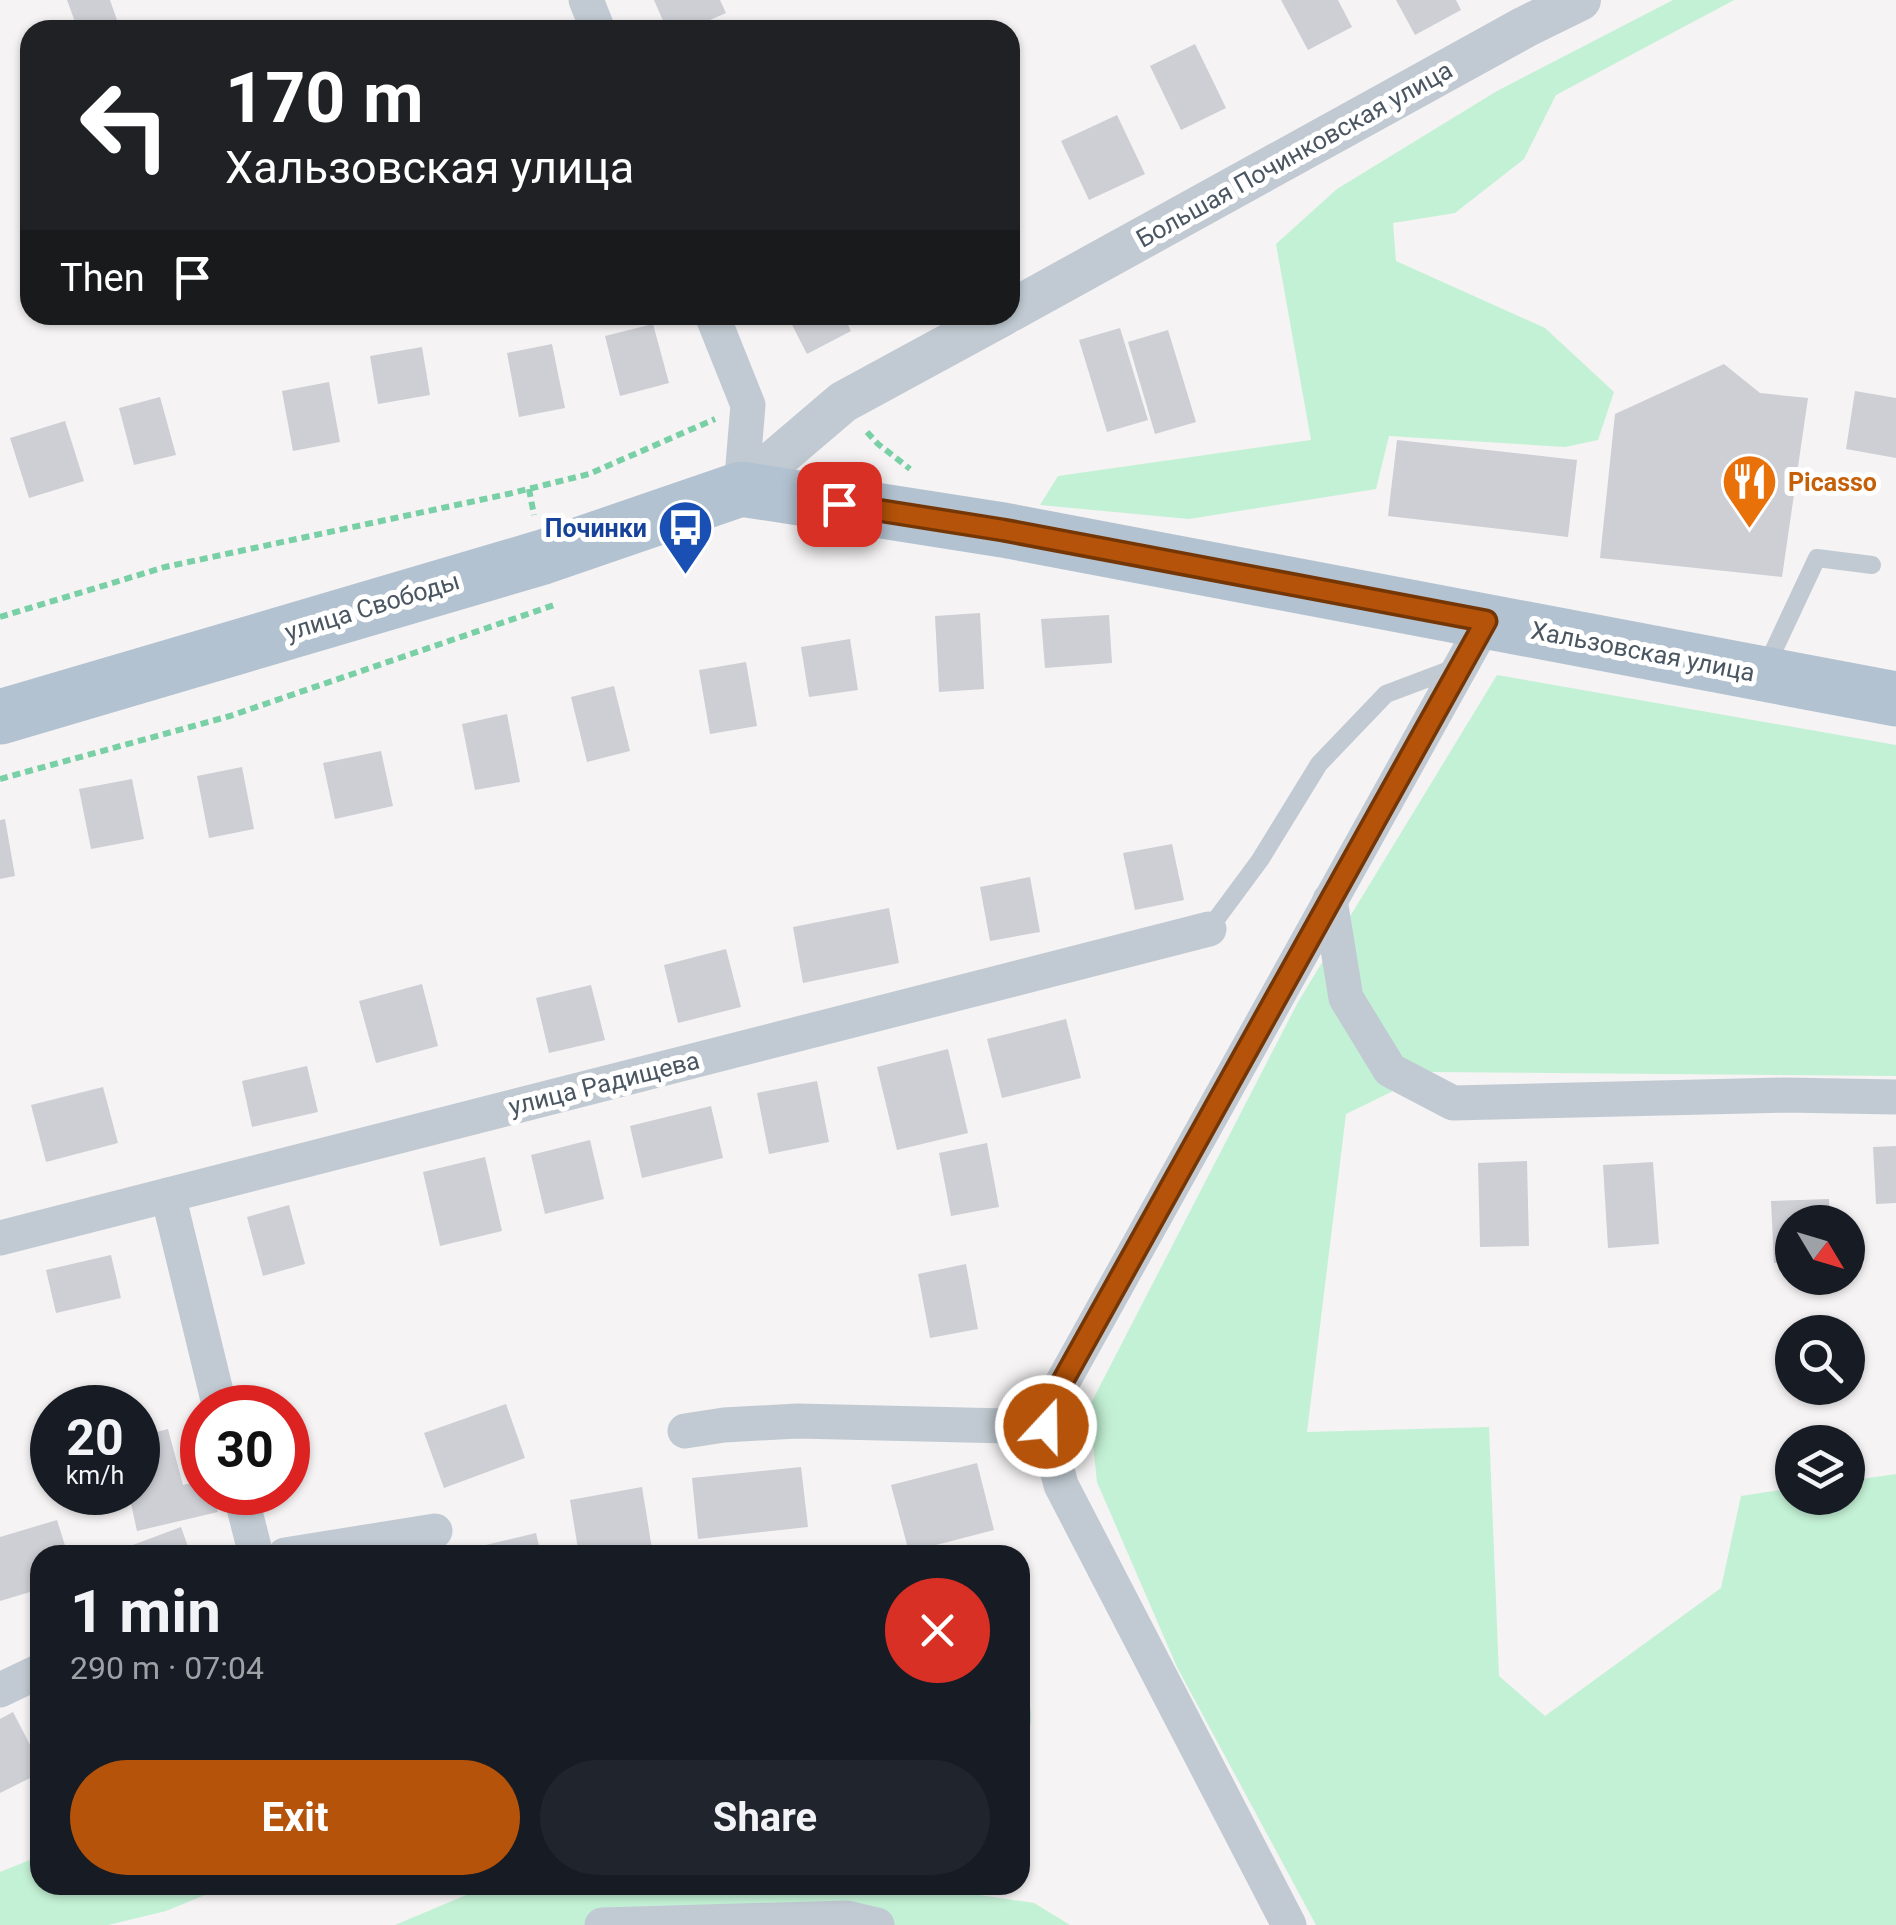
<!DOCTYPE html>
<meta charset="utf-8">
<style>
:root{--surface:#171b24;--page:#20242c;--text:#f1f3f6;--muted:#9ea1a6;--accent:#b45309}
body{margin:0;font-family:Roboto,sans-serif;background:var(--page);color:var(--text);height:100vh;display:flex;flex-direction:column;font-size:38px;white-space:nowrap}
*{box-sizing:border-box;margin:0}
p{font-size:32px;color:var(--muted)}
.icon{flex:none;width:55px;height:55px;fill:none;stroke:currentColor;stroke-width:2;stroke-linecap:round;stroke-linejoin:round}
.map{position:relative;flex:1;overflow:hidden}
.sheet{position:absolute;left:30px;top:1545px;width:1000px;height:350px;display:flex;flex-direction:column;background:var(--surface);border-radius:30px;box-shadow:0 2px 8px #0004}
.sheet>*{flex:none}
.banner{position:absolute;left:20px;top:20px;width:1000px;height:305px;border-radius:30px;box-shadow:0 2px 8px #0004;background:#202124;color:#fff;overflow:hidden}
.needle{width:65px;rotate:128deg}
.controls{position:absolute;left:1775px;top:1205px;display:grid;gap:20px}
.controls a{display:grid;place-items:center;width:90px;height:90px;border-radius:50%;background:var(--surface);box-shadow:0 2px 8px #0004;font-size:50px}
.speed{position:absolute;left:30px;top:1385px;display:flex;gap:20px;font-size:50px;font-weight:700;text-align:center}
.speed>*{display:grid;place-content:center;width:130px;height:130px;border-radius:50%;background:var(--surface);box-shadow:0 2px 8px #0004;line-height:1}
.speed small{font-size:25px;font-weight:400}
.speed .limit{border:15px solid #d22;background:#fff;color:#111}
.pin{position:absolute;display:grid;place-items:center;width:85px;height:85px;color:#fff;margin:-42px;border-radius:20px;box-shadow:0 5px 15px #0006}
.me{position:absolute;width:110px;margin:-55px;rotate:21deg;stroke-linejoin:round;filter:drop-shadow(0 0 8px #0008)}
.turn{display:flex;align-items:center;gap:35px;height:210px;padding:0 40px;font-size:45px}
.turn .icon{width:130px;height:130px;stroke-width:2.5}
.turn b{display:block;font-size:70px;line-height:85px}
.then{display:flex;align-items:center;height:95px;padding:0 40px;background:#0003;gap:20px;font-size:38px}
.round{display:grid;place-items:center;flex:none;width:105px;height:105px;border-radius:52px;background:var(--page)}
.head{display:flex;align-items:center;justify-content:space-between;height:170px;padding:0 40px}
h1{font-size:60px;font-weight:700;line-height:75px}
.primary-button{display:flex;gap:20px;margin-top:auto;padding:20px 40px}
.primary-button a{flex:1;height:115px;border-radius:60px;background:var(--accent);color:#fff;font-size:40px;font-weight:700;line-height:115px;text-align:center}
.primary-button a+a{background:var(--page);color:var(--text)}
.map>svg:first-child{display:block}
.green{fill:#c3f1d5}
.building{fill:#cdcfd5}
.lines{fill:none;stroke-linecap:round;stroke-linejoin:round}
.path{stroke:#7ad0a6;stroke-width:6;stroke-dasharray:8 5;stroke-linecap:butt}
.service{stroke:#c1cad2;stroke-width:18}
.minor{stroke:#c1cad2;stroke-width:35}
.tertiary{stroke:#c1cad2;stroke-width:42}
.primary{stroke:#b3c2d1;stroke-width:55}
.route-casing{stroke:#753606;stroke-width:25}
.route{stroke:#b45309;stroke-width:18}
.labels{text-anchor:middle;stroke-width:10;stroke-linejoin:round;paint-order:stroke}
.street-label{font-size:25px;fill:#4a5661;stroke:#fff}
.food-label{font-size:25px;font-weight:bold;fill:#c56008;stroke:#fff;text-anchor:start}
.transit-label{font-size:25px;font-weight:bold;fill:#164399;stroke:#fff;text-anchor:end}
</style>
<div class="map">
<svg width="1896" height="1925" viewBox="0 0 1896 1925">
<rect width="100%" height="100%" fill="#f5f3f3"/>
<g class="green">
<polygon points="1673,0 1734,0 1556,95 1524,159 1455,213 1393,223 1396,261 1545,328 1614,392 1598,440 1565,447 1389,436 1376,489 1189,519 1040,505 1058,476 1311,440 1276,244 1337,189 1497,91"/>
<polygon points="1497,675 1896,745 1896,1076 1432,1072 1346,1114 1307,1432 1489,1427 1499,1676 1545,1716 1721,1588 1741,1496 1792,1488 1792,1498 1848,1498 1848,1481 1896,1474 1896,1925 1316,1925 1177,1667 1097,1482 1089,1407 1298,1002"/>
<path d="M1020,1678C1029,1700 1040,1724 1020,1743Z"/>
<polygon points="40,1856 40,1885 229,1885 166,1911 108,1925 0,1925 0,1872"/>
<polygon points="490,1885 912,1885 1034,1903 1070,1925 395,1925"/>
</g>
<g class="building">
<polygon points="67,0 110,0 118,23 97,30 78,30"/>
<polygon points="654,0 720,0 726,13 687,30 667,30"/>
<polygon points="1281,0 1338,0 1352,27 1308,50"/>
<polygon points="1396,0 1456,0 1461,10 1415,35"/>
<polygon points="1195,44 1226,108 1181,130 1150,66"/>
<polygon points="1117,115 1145,174 1089,200 1061,141"/>
<polygon points="787,315 843,315 851,331 807,354"/>
<polygon points="653,324 669,383 620,396 605,336"/>
<polygon points="1120,328 1148,420 1107,432 1079,340"/>
<polygon points="1168,330 1196,422 1155,434 1128,342"/>
<polygon points="552,344 565,408 519,417 507,353"/>
<polygon points="422,347 430,395 378,404 370,356"/>
<polygon points="1724,364 1760,393 1808,398 1782,577 1600,558 1615,414"/>
<polygon points="329,382 340,442 293,451 282,391"/>
<polygon points="1855,391 1896,398 1896,458 1846,449"/>
<polygon points="160,397 176,455 134,465 119,408"/>
<polygon points="65,421 84,481 29,498 10,438"/>
<polygon points="1397,440 1577,460 1568,537 1388,516"/>
<polygon points="980,613 984,689 939,692 935,616"/>
<polygon points="1109,615 1112,663 1045,668 1041,619"/>
<polygon points="850,639 858,690 809,697 801,647"/>
<polygon points="746,662 757,726 710,734 699,670"/>
<polygon points="614,686 630,751 587,762 571,697"/>
<polygon points="507,714 520,782 475,790 462,724"/>
<polygon points="381,751 393,806 335,819 323,763"/>
<polygon points="242,767 254,829 209,838 197,776"/>
<polygon points="132,779 144,839 91,849 79,789"/>
<polygon points="5,819 15,876 0,879 0,820"/>
<polygon points="1172,844 1184,900 1135,910 1123,853"/>
<polygon points="1030,877 1040,932 990,941 980,887"/>
<polygon points="889,908 899,963 803,983 793,927"/>
<polygon points="726,949 741,1007 678,1023 664,965"/>
<polygon points="422,984 438,1046 376,1063 359,1001"/>
<polygon points="591,985 605,1040 549,1053 536,998"/>
<polygon points="1066,1019 1081,1078 1002,1098 987,1039"/>
<polygon points="948,1049 968,1133 897,1150 877,1067"/>
<polygon points="307,1066 318,1112 252,1127 242,1081"/>
<polygon points="817,1081 829,1142 769,1154 757,1093"/>
<polygon points="103,1087 118,1143 46,1162 31,1105"/>
<polygon points="711,1106 723,1158 642,1178 630,1126"/>
<polygon points="590,1140 604,1199 545,1214 531,1155"/>
<polygon points="987,1143 999,1207 951,1216 939,1153"/>
<polygon points="1896,1146 1896,1203 1876,1204 1873,1147"/>
<polygon points="485,1157 502,1231 440,1246 423,1172"/>
<polygon points="1527,1161 1529,1246 1480,1247 1478,1163"/>
<polygon points="1653,1162 1659,1244 1608,1248 1603,1165"/>
<polygon points="1829,1199 1830,1222 1792,1222 1792,1262 1774,1263 1771,1201"/>
<polygon points="289,1205 305,1264 263,1276 247,1217"/>
<polygon points="111,1255 121,1298 56,1313 46,1270"/>
<polygon points="966,1264 978,1329 930,1338 918,1274"/>
<polygon points="506,1404 525,1458 444,1488 424,1433"/>
<polygon points="168,1429 183,1485 202,1480 202,1492 213,1492 218,1512 137,1531 130,1499 105,1505 102,1492 138,1492 138,1437"/>
<polygon points="977,1463 994,1530 909,1552 891,1485"/>
<polygon points="801,1467 808,1527 698,1539 692,1478"/>
<polygon points="642,1487 653,1555 579,1555 570,1500"/>
<polygon points="57,1520 68,1555 40,1555 40,1589 0,1601 0,1537"/>
<polygon points="181,1527 191,1555 106,1555"/>
<polygon points="536,1533 541,1555 475,1555 473,1548"/>
<polygon points="13,1712 40,1764 40,1773 0,1793 0,1719"/>
</g>
<g class="lines">
<g class="path">
<polyline points="867,432 878,444 910,469"/>
<polyline points="529,489 534,515"/>
<polyline points="0,617 165,567 508,494 589,474 715,419"/>
<polyline points="0,779 230,716 557,604"/>
</g>
<g class="service">
<polyline points="1765,669 1817,558 1872,565"/>
<polyline points="1209,929 1260,860 1319,764 1386,694 1455,668"/>
</g>
<g class="minor">
<polyline points="586,0 598,30"/>
<polyline points="712,315 748,405 741,489"/>
<polyline points="1330,900 1346,998 1390,1070 1453,1103 1785,1095 1896,1097"/>
<polyline points="168,1195 220,1408"/>
<polyline points="0,1238 1209,929"/>
<polyline points="685,1431 724,1425 797,1421 1046,1427"/>
<polyline points="240,1492 256,1555"/>
<polyline points="285,1555 435,1531"/>
<polyline points="0,1690 40,1671"/>
<polyline points="602,1925 847,1918 877,1925"/>
<polyline points="1289,1925 1061,1485 1046,1427 1061,1385 1486,621"/>
</g>
<g class="tertiary">
<polyline points="1010,311 1525,27 1580,0"/>
<polyline points="741,489 843,402 1003,315"/>
</g>
<polyline class="primary" points="0,717 543,557 741,489 1003,530 1896,699"/>
</g>
<g class="lines">
<defs>
<polyline id="route" points="839,504 1003,530 1486,621 1060,1386 1046,1426"/>
</defs>
<use href="#route" class="route-casing"/>
<use href="#route" class="route"/>
</g>
<defs>
<symbol id="restaurant-pin" viewBox="-11 -11 22 30"><path d="M0 17L-7.5 6A9.5 9.5 0 1 1 7.5 6Z" fill="#e8710a" stroke="#fff"/><path d="M-5-6h1v4h1v-4h1v4h1v-4h1v5L-1.5 .5V6h-2V.5L-5-1ZM5-6V6H3V1.5H1.5Q1.5-4 5-6Z" fill="#fff"/></symbol>
<symbol id="bus-pin" viewBox="-11 -11 22 30"><path d="M0 17L-7.5 6A9.5 9.5 0 1 1 7.5 6Z" fill="#1a4fb4" stroke="#fff"/><path d="M-5-6H5V4H4V6H2V4H-2V6H-4V4H-5ZM-3.5-4V0h7V-4ZM-3.5 1.2v1.5H-2V1.2ZM2 1.2v1.5H3.5V1.2Z" fill="#fff"/></symbol>
</defs>
<g fill-rule="evenodd">
<use href="#restaurant-pin" x="1718" y="450" width="63" height="86"/>
<use href="#bus-pin" x="654" y="496" width="63" height="86"/>
</g>
<g class="labels">
<g class="street-label">
<text transform="translate(1294 154) rotate(-29)" y="9">Большая Починковская улица</text>
<text transform="translate(372 606) rotate(-17)" y="9">улица Свободы</text>
<text transform="translate(1643 651) rotate(11)" y="9">Хальзовская улица</text>
<text transform="translate(604 1083) rotate(-14)" y="9">улица Радищева</text>
</g>
<g class="food-label">
<text x="1788" y="491">Picasso</text>
</g>
<g class="transit-label">
<text x="647" y="537">Починки</text>
</g>
</g>
</svg>
<div class="controls">
<a><svg class="needle" viewBox="-14 -14 28 28"><path d="M0-13l5 13h-10z" fill="#e53935"/><path d="M0 13l5-13h-10z" fill="#9ea1a6"/></svg></a>
<a><svg class="icon" aria-label="search" viewBox="0 0 24 24"><circle cx="10" cy="10" r="6"/><path d="M15 15l6 6"/></svg></a>
<a><svg class="icon" aria-label="layers" viewBox="0 0 24 24"><path d="M12 4l9 5-9 5-9-5zM3 14l9 5 9-5"/></svg></a>
</div>
<div class="speed"><div>20<small>km/h</small></div><div class="limit">30</div></div>
<div class="pin" style="left:839px;top:504px;background:#d93025"><svg class="icon" aria-label="arrive" viewBox="0 0 24 24"><path d="M6 21V4h12l-3 4 3 4H6"/></svg></div>
<svg class="me" style="left:1046px;top:1426px" viewBox="-20 -20 40 40"><circle r="17" fill="#b45309" stroke="#fff" stroke-width="3"/><path d="M0-11L8 9 0 5-8 9z" fill="#fff"/></svg>
<div class="banner">
<div class="turn"><svg class="icon" aria-label="left" viewBox="0 0 24 24"><path d="M17 20v-9H6M10 6l-5 5 5 5"/></svg><div><b>170 m</b>Хальзовская улица</div></div>
<div class="then">Then<svg class="icon" aria-label="arrive" viewBox="0 0 24 24"><path d="M6 21V4h12l-3 4 3 4H6"/></svg></div>
</div>
<section class="sheet">
<div class="head"><div><h1>1 min</h1><p>290 m · 07:04</p></div><a class="round" style="background:#d93025;color:#fff"><svg class="icon" aria-label="close" viewBox="0 0 24 24"><path d="M6 6l12 12M18 6L6 18"/></svg></a></div>
<div class="primary-button"><a>Exit</a><a>Share</a></div>
</section>
</div>
